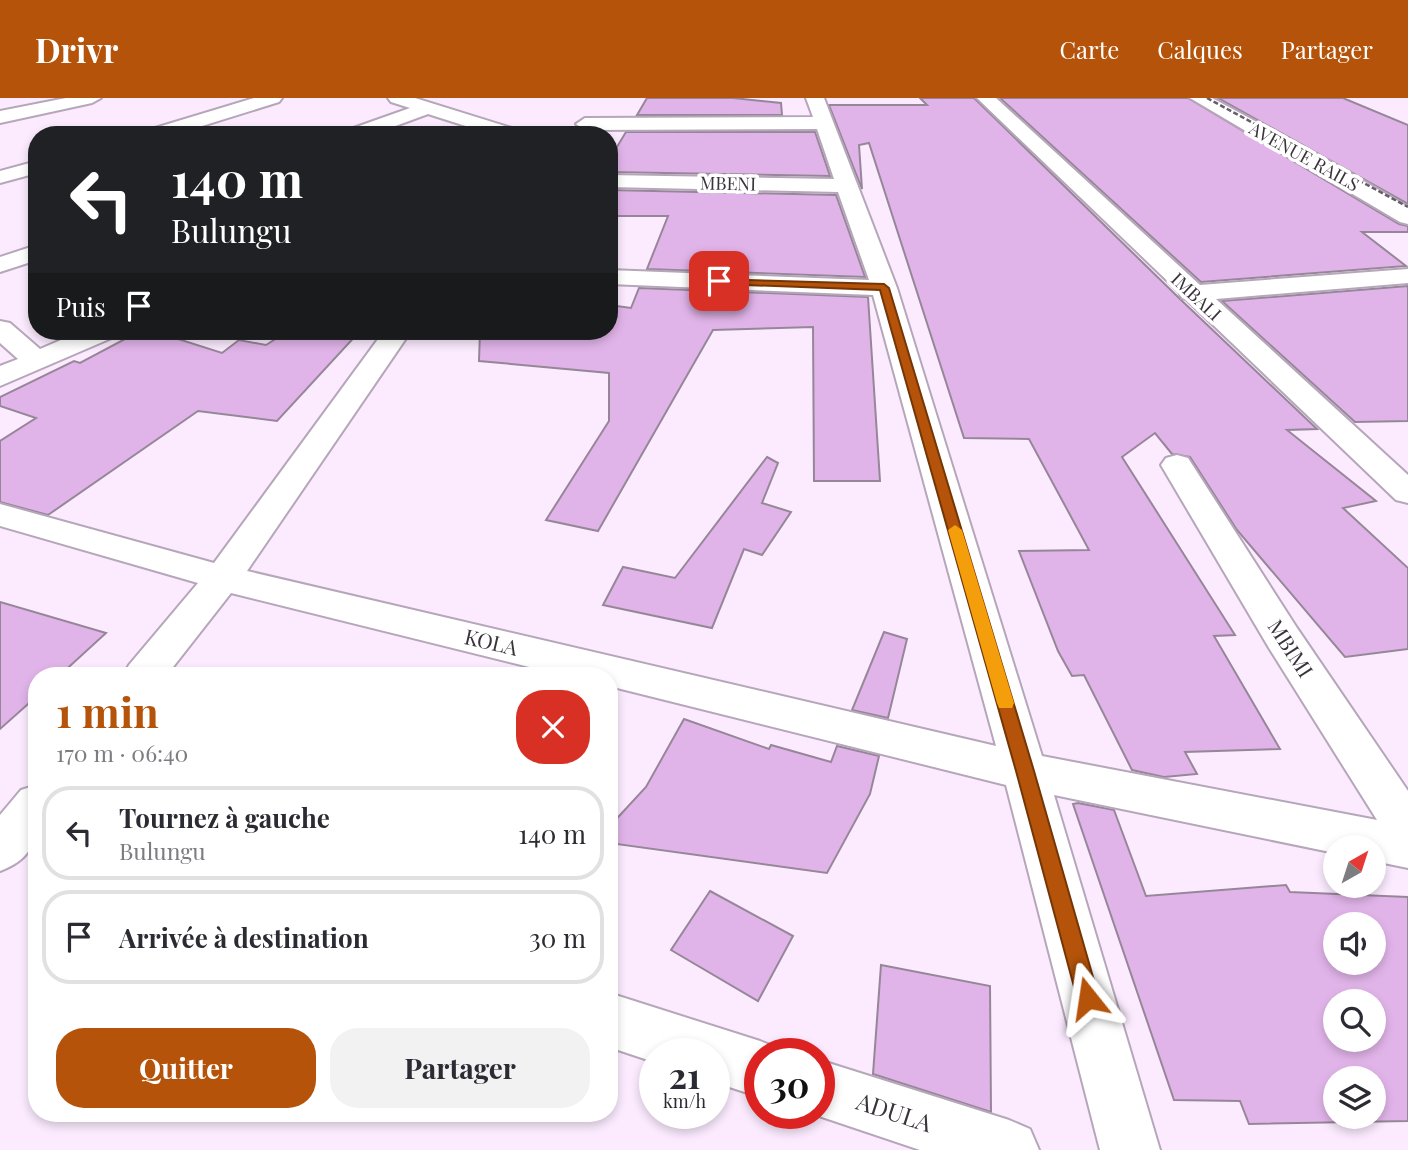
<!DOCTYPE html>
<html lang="fr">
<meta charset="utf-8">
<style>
:root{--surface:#fff;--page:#f2f2f3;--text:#2b2b33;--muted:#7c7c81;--line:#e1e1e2;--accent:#b45309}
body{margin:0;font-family:"Playfair Display",serif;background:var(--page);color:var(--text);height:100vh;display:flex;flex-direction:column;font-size:26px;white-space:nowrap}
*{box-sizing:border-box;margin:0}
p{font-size:23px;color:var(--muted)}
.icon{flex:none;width:38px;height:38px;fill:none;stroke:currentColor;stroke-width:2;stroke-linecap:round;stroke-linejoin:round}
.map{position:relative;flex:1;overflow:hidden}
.side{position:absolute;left:28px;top:569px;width:590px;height:455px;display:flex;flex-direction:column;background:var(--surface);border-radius:28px;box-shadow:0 4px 10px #0003}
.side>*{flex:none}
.hud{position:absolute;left:28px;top:28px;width:590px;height:214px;border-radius:28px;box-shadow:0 4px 10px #0003;background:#202124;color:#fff;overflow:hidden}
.needle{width:46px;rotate:39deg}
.controls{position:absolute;left:1323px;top:737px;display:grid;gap:14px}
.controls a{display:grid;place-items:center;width:63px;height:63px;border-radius:50%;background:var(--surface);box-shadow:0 4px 10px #0003;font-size:35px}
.speed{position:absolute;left:639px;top:940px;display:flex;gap:14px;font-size:35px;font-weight:700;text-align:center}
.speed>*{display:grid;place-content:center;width:91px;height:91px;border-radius:50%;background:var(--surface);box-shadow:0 4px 10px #0003;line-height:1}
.speed small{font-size:18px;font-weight:400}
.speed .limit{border:10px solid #d22;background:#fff;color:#111}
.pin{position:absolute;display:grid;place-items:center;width:60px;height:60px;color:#fff;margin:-30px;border-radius:14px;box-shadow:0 4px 10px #0006}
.me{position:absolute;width:77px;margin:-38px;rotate:345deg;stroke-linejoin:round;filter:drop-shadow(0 0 5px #0008)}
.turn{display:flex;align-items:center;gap:24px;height:147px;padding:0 28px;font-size:32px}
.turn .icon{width:91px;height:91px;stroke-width:2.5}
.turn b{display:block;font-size:49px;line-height:60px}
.then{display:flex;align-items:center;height:66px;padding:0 28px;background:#0003;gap:14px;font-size:26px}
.round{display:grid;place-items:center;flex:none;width:74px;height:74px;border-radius:28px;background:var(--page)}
.headline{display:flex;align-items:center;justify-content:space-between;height:119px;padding:0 28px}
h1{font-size:42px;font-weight:700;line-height:52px;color:var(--accent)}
.primary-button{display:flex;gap:14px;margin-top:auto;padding:14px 28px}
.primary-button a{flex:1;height:80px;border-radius:28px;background:var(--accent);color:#fff;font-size:28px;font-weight:700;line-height:80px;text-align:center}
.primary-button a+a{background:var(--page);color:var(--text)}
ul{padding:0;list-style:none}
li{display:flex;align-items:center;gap:21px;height:94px;margin:0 14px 10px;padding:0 14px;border:4px solid var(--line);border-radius:28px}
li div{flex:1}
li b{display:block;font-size:26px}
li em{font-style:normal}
header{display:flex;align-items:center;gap:42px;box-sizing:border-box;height:98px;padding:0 35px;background:var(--accent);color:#fff}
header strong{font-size:33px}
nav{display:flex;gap:38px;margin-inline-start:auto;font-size:24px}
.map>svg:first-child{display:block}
.building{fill:#e1b4e9;stroke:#968798;stroke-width:2;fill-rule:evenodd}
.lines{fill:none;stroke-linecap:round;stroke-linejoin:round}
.minor-casing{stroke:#b6a6b9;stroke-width:4}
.minor{fill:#fff;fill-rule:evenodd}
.rail{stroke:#665e68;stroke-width:2.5;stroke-dasharray:5 2.5;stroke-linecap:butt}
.route{fill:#b45309;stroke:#753606;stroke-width:2}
.slow{fill:#f59e0b}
.labels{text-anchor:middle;stroke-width:7;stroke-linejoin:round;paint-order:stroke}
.far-street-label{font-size:18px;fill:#39333a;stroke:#fff}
.street-label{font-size:21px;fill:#39333a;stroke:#fff}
.near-street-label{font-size:24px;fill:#39333a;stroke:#fff}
</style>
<header>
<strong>Drivr</strong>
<nav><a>Carte</a><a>Calques</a><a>Partager</a></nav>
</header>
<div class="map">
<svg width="1408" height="1052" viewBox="0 0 1408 1052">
<rect width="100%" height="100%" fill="#fcebff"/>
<g class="building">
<polygon points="647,0 733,0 781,5 782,17 637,17"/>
<polygon points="920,0 974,0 1180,201 1317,331 1287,332 1376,403 1343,410 1408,470 1408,551 1345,559 1237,432 1190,359 1172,356 1155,335 1122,359 1235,537 1214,538 1280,651 1185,654 1197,676 1164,679 1132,672 1084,577 1072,578 1058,553 1019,453 1089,452 1029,341 964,340 869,45 859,47 862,91 829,7 927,7"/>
<polygon points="1000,0 1188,0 1399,126 1408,128 1408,134 1362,134 1406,168 1201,184"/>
<polygon points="1218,0 1343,0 1408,27 1408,106"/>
<polygon points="626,34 815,34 830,78 609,74 609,62"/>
<polygon points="609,92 836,97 865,179 647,171 668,118 609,118"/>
<polygon points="1408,188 1408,323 1355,324 1222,203"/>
<polygon points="639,190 868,199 880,383 814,383 813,229 713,232 598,433 546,422 609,323 609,275 479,263 480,233 609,233 609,207 631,210"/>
<polygon points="140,233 153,233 222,255 239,242 266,247 288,233 360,233 277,323 198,313 48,417 0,404 0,343 36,320 0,308 0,299 74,263 80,265"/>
<polygon points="767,359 778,365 762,405 791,414 762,457 744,451 712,530 603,507 623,469 675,480"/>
<polygon points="0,504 106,535 59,578 37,578 37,598 0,631"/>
<polygon points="884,534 907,541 888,620 852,612"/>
<polygon points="684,621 769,651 771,647 831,664 837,648 879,658 870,696 827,775 609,745 609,729 646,689"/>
<path d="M1078,705L1114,712L1146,798L1286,787L1290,794L1408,799V1023L1249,1026L1240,1003L1174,1002L1073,706ZM1335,826H1374V864H1335ZM1335,903H1374V942H1335ZM1335,980H1374V1018H1335Z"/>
<polygon points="710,793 793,838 758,903 671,852"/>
<polygon points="881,867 990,888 991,1014 873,976"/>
</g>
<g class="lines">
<defs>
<g id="minor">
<polygon points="66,0 101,0 92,5 0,25 0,13"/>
<polygon points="254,0 282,0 279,4 173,37 143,37 145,33"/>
<polygon points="388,0 415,0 521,33 523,37 494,37 428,16 371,37 343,37 345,33 410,10 391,4"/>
<polygon points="806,0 824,0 897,190 1042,658 1377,722 1269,550 1161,367 1166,360 1177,357 1188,360 1297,530 1408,693 1408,770 1374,763 1374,749 1335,749 1335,755 1054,697 1160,1052 1100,1052 1006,687 609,588 609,578 566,578 231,495 166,578 123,578 129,567 198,485 0,428 0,406 214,465 384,233 411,233 247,473 996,648 873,197 609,186 609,172 869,182 838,94 609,89 609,77 834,81 817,31 585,32 576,26 585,20 813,19"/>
<polygon points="977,0 996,0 1200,187 1408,171 1408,185 1216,201 1408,377 1408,405 1396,402 1186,201 1182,200 1179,194"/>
<polygon points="1190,0 1212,0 1331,64 1408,109 1408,126 1400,124"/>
<polygon points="37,63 37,75 0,85 0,73"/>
<polygon points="37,147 37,162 0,174 0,159"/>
<polygon points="0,223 10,225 40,251 82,233 117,233 114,239 0,288 0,268 18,261 0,245"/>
<path d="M37,687C37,726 44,757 0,773V717L21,692Z"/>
<polygon points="609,895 760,943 780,951 782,956 760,956 760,999 714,984 714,956 654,956 654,964 609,949"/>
<polygon points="819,962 1009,1022 1030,1031 1039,1052 920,1052 819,1018 811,1015 819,1015"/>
</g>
</defs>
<use href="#minor" class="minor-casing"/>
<use href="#minor" class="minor"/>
<polyline class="rail" points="1207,0 1408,109"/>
</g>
<polygon class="route" points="715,181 884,186 889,190 1034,673 1099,900 1096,908 1088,911 1081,908 1077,900 1016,673 880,192 719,186 714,183"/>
<polygon class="slow" points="955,427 962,432 1014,605 1012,610 999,610 997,605 948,432"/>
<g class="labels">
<g class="far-street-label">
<text transform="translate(1304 59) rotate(29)" y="6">AVENUE RAILS</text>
<text transform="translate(728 86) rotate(1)" y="6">MBENI</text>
<text transform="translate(1196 199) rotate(43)" y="6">IMBALI</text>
</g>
<g class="street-label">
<text transform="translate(491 545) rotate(13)" y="7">KOLA</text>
<text transform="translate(1290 551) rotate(57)" y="7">MBIMI</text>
</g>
<g class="near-street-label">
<text transform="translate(894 1015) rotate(18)" y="8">ADULA</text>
</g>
</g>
</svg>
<div class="controls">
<a><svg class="needle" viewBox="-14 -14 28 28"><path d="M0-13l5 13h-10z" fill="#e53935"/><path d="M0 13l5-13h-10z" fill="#7c7c81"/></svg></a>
<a><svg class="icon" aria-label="sound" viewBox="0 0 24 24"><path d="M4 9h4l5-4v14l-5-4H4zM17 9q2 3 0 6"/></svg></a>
<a><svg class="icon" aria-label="search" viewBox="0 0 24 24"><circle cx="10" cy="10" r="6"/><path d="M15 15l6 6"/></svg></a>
<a><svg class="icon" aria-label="layers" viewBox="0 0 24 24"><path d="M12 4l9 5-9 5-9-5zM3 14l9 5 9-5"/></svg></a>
</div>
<div class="speed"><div>21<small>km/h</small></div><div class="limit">30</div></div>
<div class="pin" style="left:719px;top:183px;background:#d93025"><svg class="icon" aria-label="arrive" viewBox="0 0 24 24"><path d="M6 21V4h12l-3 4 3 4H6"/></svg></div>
<svg class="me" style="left:1088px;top:900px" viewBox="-20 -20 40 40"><path d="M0-17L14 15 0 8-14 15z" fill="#b45309" stroke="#fff" stroke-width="4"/></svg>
<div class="hud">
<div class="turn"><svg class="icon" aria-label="left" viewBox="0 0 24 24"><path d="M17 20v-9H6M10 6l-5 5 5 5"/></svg><div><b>140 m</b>Bulungu</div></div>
<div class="then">Puis<svg class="icon" aria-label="arrive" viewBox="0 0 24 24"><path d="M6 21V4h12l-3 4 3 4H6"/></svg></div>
</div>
<section class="side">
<div class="headline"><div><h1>1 min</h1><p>170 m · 06:40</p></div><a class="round" style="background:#d93025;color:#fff"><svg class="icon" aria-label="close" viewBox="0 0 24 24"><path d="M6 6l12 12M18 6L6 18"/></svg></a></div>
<ul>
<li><svg class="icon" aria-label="left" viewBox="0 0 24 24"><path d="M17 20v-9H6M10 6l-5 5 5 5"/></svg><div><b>Tournez à gauche</b><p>Bulungu</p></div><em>140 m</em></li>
<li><svg class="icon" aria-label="arrive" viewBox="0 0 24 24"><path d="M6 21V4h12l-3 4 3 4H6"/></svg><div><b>Arrivée à destination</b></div><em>30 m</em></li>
</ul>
<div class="primary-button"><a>Quitter</a><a>Partager</a></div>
</section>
</div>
